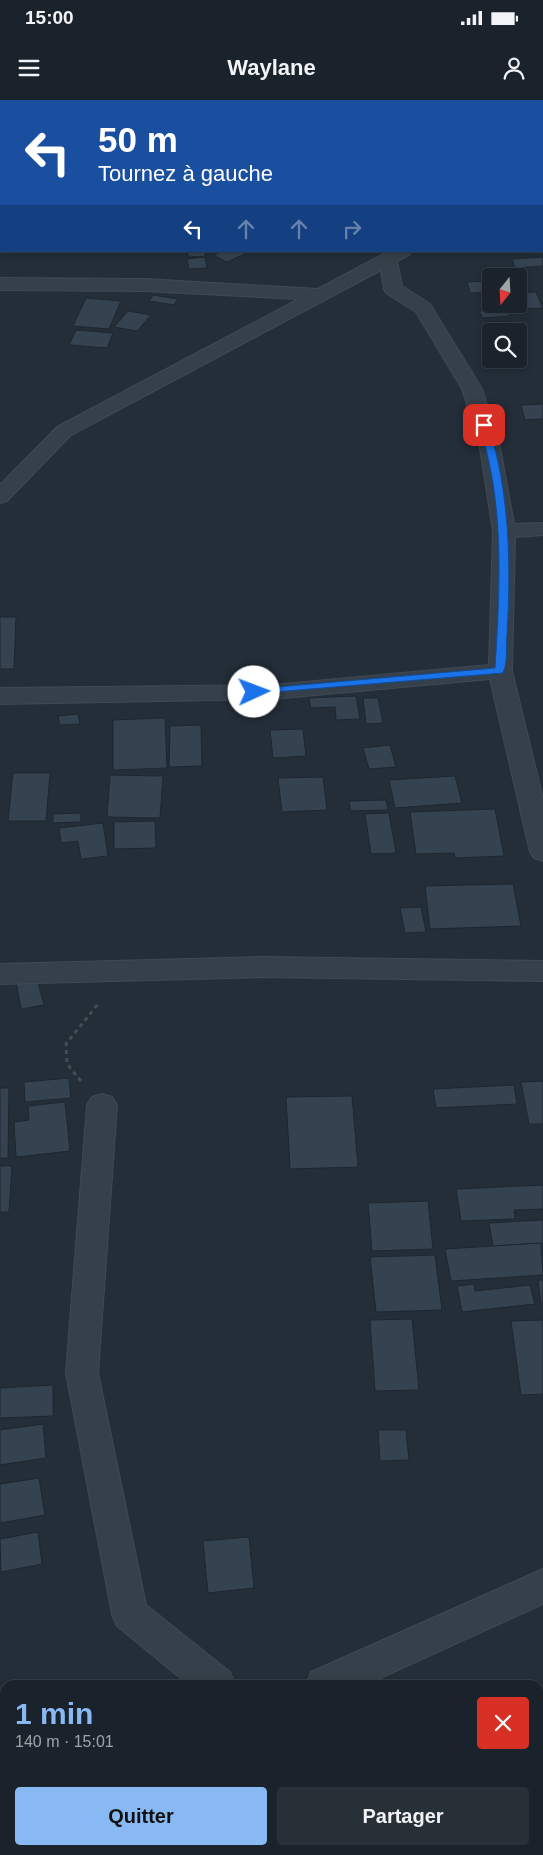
<!DOCTYPE html>
<html lang="fr">
<meta charset="utf-8">
<style>
:root{--surface:#1a222b;--page:#272f37;--text:#f1f3f6;--muted:#9fa4a9;--line:#383f47;--accent:#89b9f3}
body{margin:0;font-family:Helvetica,sans-serif;background:var(--page);color:var(--text);height:100vh;display:flex;flex-direction:column;font-size:19px;white-space:nowrap}
*{box-sizing:border-box;margin:0}
p{font-size:16px;color:var(--muted)}
.icon{flex:none;width:28px;height:28px;fill:none;stroke:currentColor;stroke-width:2;stroke-linecap:round;stroke-linejoin:round}
.map{position:relative;flex:1;overflow:hidden}
.details{position:absolute;left:0px;top:1580px;width:544px;height:175px;display:flex;flex-direction:column;background:var(--surface);border-radius:15px 15px 0 0;box-shadow:0 2px 8px #0003,0 0 0 1px var(--line)}
.details>*{flex:none}
.hud{position:absolute;left:0px;top:0px;width:544px;height:152px;box-shadow:0 2px 8px #0003,0 0 0 1px var(--line);background:#1a4fa0;color:#fff;overflow:hidden}
.needle{width:32px;rotate:198deg}
.controls{position:absolute;left:482px;top:168px;display:grid;gap:10px}
.controls a{display:grid;place-items:center;width:45px;height:45px;border-radius:5px;background:var(--surface);box-shadow:0 2px 8px #0003,0 0 0 1px var(--line);font-size:25px}
.pin{position:absolute;display:grid;place-items:center;width:42px;height:42px;color:#fff;margin:-21px;border-radius:10px;box-shadow:0 2px 8px #0006}
.me{position:absolute;width:55px;margin:-28px;rotate:88deg;stroke-linejoin:round;filter:drop-shadow(0 0 4px #0008)}
.turn{display:flex;align-items:center;gap:18px;height:105px;padding:0 15px;font-size:22px}
.turn .icon{width:65px;height:65px;stroke-width:2.5}
.turn b{display:block;font-size:35px;line-height:42px}
.lanes{display:flex;align-items:center;height:48px;padding:0 15px;background:#0003;justify-content:center;gap:25px;direction:ltr}
.lanes .off{opacity:.35}
.round{display:grid;place-items:center;flex:none;width:52px;height:52px;border-radius:5px;background:var(--page)}
.headline{display:flex;align-items:center;justify-content:space-between;height:85px;padding:0 15px}
h1{font-size:30px;font-weight:600;line-height:38px;color:var(--accent)}
.action{display:flex;gap:10px;margin-top:auto;padding:10px 15px}
.action a{flex:1;height:58px;border-radius:5px;background:var(--accent);color:#111;font-size:20px;font-weight:600;line-height:58px;text-align:center}
.action a+a{background:var(--page);color:var(--text)}
.status{display:flex;justify-content:space-between;align-items:center;height:35px;padding:0 25px;background:var(--surface);direction:ltr}
.status svg{height:14px;fill:currentColor}
header{display:flex;justify-content:space-between;align-items:center;height:65px;padding:0 15px;background:var(--surface);font-size:22px;font-weight:600}
.map>svg:first-child{display:block}
.building{fill:#354250;stroke:#1e2730}
.lines{fill:none;stroke-linecap:round;stroke-linejoin:round}
.minor-casing{stroke:#404953;stroke-width:2}
.path{stroke:#3d5253;stroke-width:3;stroke-dasharray:4 4;stroke-linecap:butt}
.minor{fill:#36404a;fill-rule:evenodd}
.route{fill:#1a73e8;stroke:#114b97}
</style>
<div class="status"><b>15:00</b><svg viewBox="0 0 49 12"><path d="M0 12V9h3v3zM5 12V6h3v6zM10 12V3h3v9zM15 12V0h3v12zM26 1h20v11H26zM47 4h2v5h-2z"/></svg></div>
<header><svg class="icon" aria-label="menu" viewBox="0 0 24 24"><path d="M4 6h16M4 12h16M4 18h16"/></svg>Waylane<svg class="icon" aria-label="person" viewBox="0 0 24 24"><circle cx="12" cy="8" r="4"/><path d="M4 21q1-7 8-7t8 7"/></svg></header>
<div class="map">
<svg width="543" height="1755" viewBox="0 0 543 1755">
<rect width="100%" height="100%" fill="#232e39"/>
<g class="building">
<polygon points="189,151 207,151 204,157 187,156"/>
<polygon points="222,151 251,151 227,162 213,155"/>
<polygon points="205,157 207,168 189,169 187,159"/>
<polygon points="543,157 543,166 515,168 512,159"/>
<polygon points="492,169 525,170 526,181 519,181 519,176 493,176"/>
<polygon points="490,181 491,192 470,193 467,182"/>
<polygon points="536,192 543,208 522,209 519,203 519,193"/>
<polygon points="153,195 178,199 174,205 149,201"/>
<polygon points="86,198 121,201 109,229 73,226"/>
<polygon points="507,209 510,216 483,218 479,211"/>
<polygon points="128,211 151,215 137,231 114,227"/>
<polygon points="520,221 523,231 487,232 485,222"/>
<polygon points="76,230 113,233 107,248 69,245"/>
<polygon points="543,304 543,319 525,320 521,305"/>
<polygon points="0,517 16,517 14,569 0,569"/>
<polygon points="356,596 360,619 336,620 335,607 311,608 309,598"/>
<polygon points="363,598 378,598 383,623 366,624"/>
<polygon points="78,614 80,624 60,625 58,616"/>
<polygon points="165,618 167,668 113,670 113,620"/>
<polygon points="201,625 202,666 169,667 170,626"/>
<polygon points="303,629 306,656 273,658 270,630"/>
<polygon points="390,645 396,667 369,669 363,648"/>
<polygon points="13,673 50,673 46,721 8,721"/>
<polygon points="110,675 163,676 160,718 107,717"/>
<polygon points="455,676 462,703 395,708 389,680"/>
<polygon points="323,677 327,710 282,712 278,678"/>
<polygon points="386,700 388,710 351,711 349,701"/>
<polygon points="495,709 504,756 455,758 454,753 416,754 410,712"/>
<polygon points="81,713 81,722 53,723 53,714"/>
<polygon points="389,713 396,753 371,754 365,714"/>
<polygon points="155,721 156,748 114,749 114,722"/>
<polygon points="103,723 108,756 81,759 78,741 61,743 59,728"/>
<polygon points="513,784 521,826 430,829 425,786"/>
<polygon points="421,807 426,832 405,833 400,808"/>
<polygon points="37,879 44,905 21,909 16,882"/>
<polygon points="69,978 71,998 25,1002 24,982"/>
<polygon points="543,981 543,1024 529,1024 521,982"/>
<polygon points="514,985 517,1004 436,1008 433,989"/>
<polygon points="0,988 9,988 8,1058 0,1058"/>
<polygon points="352,996 358,1067 290,1069 286,997"/>
<polygon points="65,1002 70,1051 16,1057 14,1022 29,1020 28,1006"/>
<polygon points="0,1066 12,1066 9,1112 0,1112"/>
<polygon points="543,1085 543,1109 514,1110 515,1119 461,1121 456,1089"/>
<polygon points="428,1101 433,1149 372,1151 368,1103"/>
<polygon points="543,1120 543,1143 493,1146 489,1123"/>
<polygon points="541,1143 543,1175 451,1181 445,1149"/>
<polygon points="435,1155 442,1210 376,1212 370,1157"/>
<polygon points="538,1180 543,1180 543,1204 541,1204"/>
<polygon points="474,1184 475,1191 530,1185 535,1204 462,1212 457,1186"/>
<polygon points="412,1219 419,1290 375,1291 370,1220"/>
<polygon points="543,1220 543,1294 521,1295 511,1221"/>
<polygon points="53,1285 53,1316 0,1318 0,1288"/>
<polygon points="43,1324 46,1358 0,1365 0,1330"/>
<polygon points="378,1330 406,1330 409,1360 380,1361"/>
<polygon points="39,1378 45,1415 0,1423 0,1384"/>
<polygon points="38,1432 42,1464 1,1472 0,1439"/>
<polygon points="249,1437 254,1488 208,1493 203,1441"/>
</g>
<g class="lines">
<defs>
<g id="minor">
<rect x="542" y="37" width="1" height="10"/>
<rect x="0" y="44" width="1" height="10"/>
<rect x="542" y="57" width="1" height="10"/>
<polygon points="389,151 412,151 409,155 397,161 402,186 430,204 482,289 499,342 514,424 543,423 543,435 515,437 512,571 543,699 543,761 534,758 530,752 490,579 272,599 0,604 0,588 272,585 489,565 493,431 479,342 462,289 416,212 386,193 384,189 381,170 71,335 7,401 0,403 0,385 57,327 299,199 145,191 0,190 0,178 145,179 318,189"/>
<polygon points="262,857 543,861 543,881 262,877 0,884 0,864"/>
<polygon points="102,994 112,997 117,1005 98,1273 146,1505 230,1572 235,1585 189,1585 117,1526 112,1514 66,1273 87,1005 92,997"/>
<polygon points="543,1469 543,1504 365,1585 306,1585 311,1572"/>
<polygon points="5,1662 5,1700 0,1701 0,1663"/>
</g>
</defs>
<use href="#minor" class="minor-casing"/>
<polyline class="path" points="81,981 67,964 66,944 98,904"/>
<use href="#minor" class="minor"/>
</g>
<path class="route" d="M481,323L488,325C510,391 511,466 507,535C506,546 508,562 503,573L251,594V590L254,589L495,568C500,487 505,403 479,325Z"/>
</svg>
<div class="controls">
<a><svg class="needle" viewBox="-14 -14 28 28"><path d="M0-13l5 13h-10z" fill="#e53935"/><path d="M0 13l5-13h-10z" fill="#9fa4a9"/></svg></a>
<a><svg class="icon" aria-label="search" viewBox="0 0 24 24"><circle cx="10" cy="10" r="6"/><path d="M15 15l6 6"/></svg></a>
</div>
<div class="pin" style="left:484px;top:325px;background:#d93025"><svg class="icon" aria-label="arrive" viewBox="0 0 24 24"><path d="M6 21V4h12l-3 4 3 4H6"/></svg></div>
<svg class="me" style="left:254px;top:592px" viewBox="-20 -20 40 40"><circle r="19" fill="#fff"/><path d="M0-13L10 11 0 6-10 11z" fill="#1a73e8"/></svg>
<div class="hud">
<div class="turn"><svg class="icon" aria-label="left" viewBox="0 0 24 24"><path d="M17 20v-9H6M10 6l-5 5 5 5"/></svg><div><b>50 m</b>Tournez à gauche</div></div>
<div class="lanes"><svg class="icon" aria-label="left" viewBox="0 0 24 24"><path d="M17 20v-9H6M10 6l-5 5 5 5"/></svg><svg class="icon off" aria-label="ahead" viewBox="0 0 24 24"><path d="M12 20V5M6 11l6-6 6 6"/></svg><svg class="icon off" aria-label="ahead" viewBox="0 0 24 24"><path d="M12 20V5M6 11l6-6 6 6"/></svg><svg class="icon off" aria-label="right" viewBox="0 0 24 24"><path d="M7 20v-9h11M14 6l5 5-5 5"/></svg></div>
</div>
<section class="details">
<div class="headline"><div><h1>1 min</h1><p>140 m · 15:01</p></div><a class="round" style="background:#d93025;color:#fff"><svg class="icon" aria-label="close" viewBox="0 0 24 24"><path d="M6 6l12 12M18 6L6 18"/></svg></a></div>
<div class="action"><a>Quitter</a><a>Partager</a></div>
</section>
</div>
